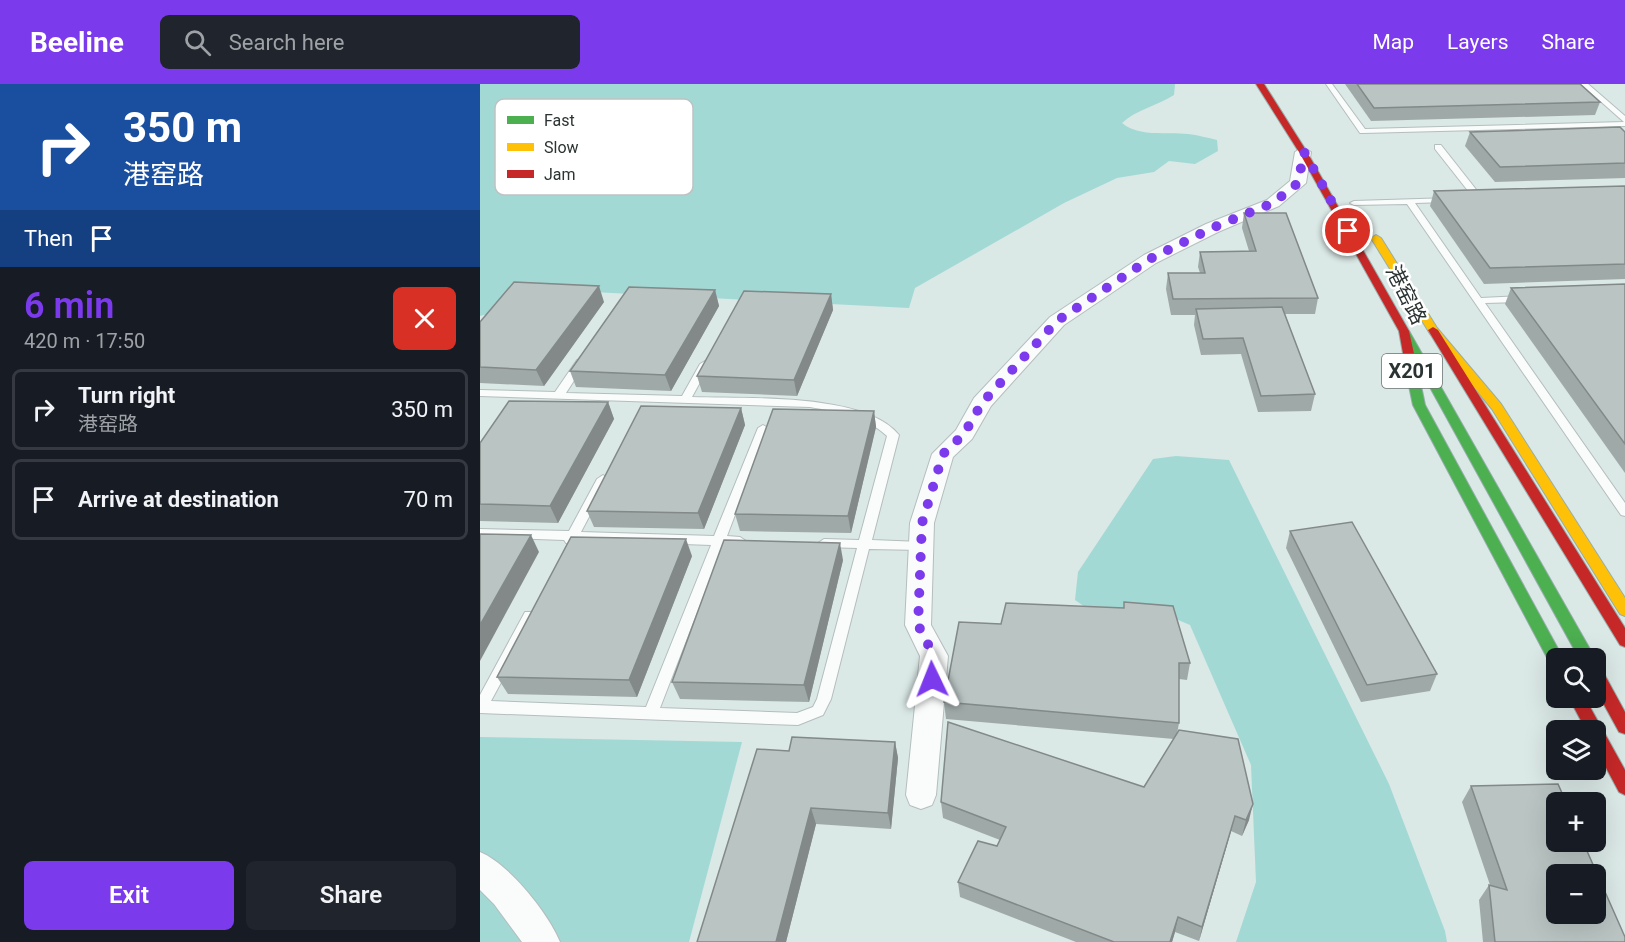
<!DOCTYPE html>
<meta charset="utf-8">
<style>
:root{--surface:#171b24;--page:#20242c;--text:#f1f3f6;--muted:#9ea1a6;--line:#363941;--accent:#7c3aed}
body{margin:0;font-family:Roboto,"Noto Sans SC",sans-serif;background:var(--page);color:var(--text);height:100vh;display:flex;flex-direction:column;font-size:22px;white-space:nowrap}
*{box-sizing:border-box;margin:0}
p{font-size:20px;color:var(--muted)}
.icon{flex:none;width:33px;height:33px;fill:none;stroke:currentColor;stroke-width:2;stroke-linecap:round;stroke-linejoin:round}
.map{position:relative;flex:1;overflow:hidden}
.drawer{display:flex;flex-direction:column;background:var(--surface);width:480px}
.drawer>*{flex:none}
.guide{background:#1a4fa0;color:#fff;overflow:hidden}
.controls{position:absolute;left:1066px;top:564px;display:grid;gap:12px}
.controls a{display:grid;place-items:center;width:60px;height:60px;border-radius:9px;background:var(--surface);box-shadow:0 6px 24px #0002;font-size:30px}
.pin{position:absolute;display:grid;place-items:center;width:51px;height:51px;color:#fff;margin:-26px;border:3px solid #fff;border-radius:50%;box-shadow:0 2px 6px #0007}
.me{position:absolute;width:66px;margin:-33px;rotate:358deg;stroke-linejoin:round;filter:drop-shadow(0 0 4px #0008)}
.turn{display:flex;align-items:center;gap:21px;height:126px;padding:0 24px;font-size:27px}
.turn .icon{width:78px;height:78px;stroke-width:2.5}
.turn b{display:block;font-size:42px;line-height:51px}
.then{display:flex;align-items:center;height:57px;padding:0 24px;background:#0003;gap:12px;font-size:22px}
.round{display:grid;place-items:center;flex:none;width:63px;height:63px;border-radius:9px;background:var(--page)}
.overview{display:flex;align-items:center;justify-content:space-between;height:102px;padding:0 24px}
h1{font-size:36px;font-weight:600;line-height:45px;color:var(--accent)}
.action{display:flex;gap:12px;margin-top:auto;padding:12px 24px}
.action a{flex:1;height:69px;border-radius:9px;background:var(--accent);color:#fff;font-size:24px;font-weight:600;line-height:69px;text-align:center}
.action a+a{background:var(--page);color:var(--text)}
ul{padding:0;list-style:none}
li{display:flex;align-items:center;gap:18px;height:81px;margin:0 12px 9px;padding:0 12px;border:3px solid var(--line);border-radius:9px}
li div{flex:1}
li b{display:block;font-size:22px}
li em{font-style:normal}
header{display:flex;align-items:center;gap:36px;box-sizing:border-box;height:84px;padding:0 30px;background:var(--accent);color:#fff}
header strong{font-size:28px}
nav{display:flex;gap:33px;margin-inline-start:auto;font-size:21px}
.search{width:420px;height:54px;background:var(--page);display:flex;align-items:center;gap:15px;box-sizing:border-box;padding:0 21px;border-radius:9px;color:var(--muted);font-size:22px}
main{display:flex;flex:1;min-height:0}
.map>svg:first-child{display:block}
.green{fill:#a3d9d4}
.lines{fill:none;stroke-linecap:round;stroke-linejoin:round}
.lane-casing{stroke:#b4bebd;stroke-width:2}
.street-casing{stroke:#b4bebd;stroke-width:2}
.fast-casing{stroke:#96aeac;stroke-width:2}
.slow-casing{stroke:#96aeac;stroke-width:2}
.jam-casing{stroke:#96aeac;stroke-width:2}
.lane{fill:#f9fcfb;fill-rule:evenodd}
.street{fill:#f9fcfb;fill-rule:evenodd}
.fast{fill:#4caf50;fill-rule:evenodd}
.slow{fill:#ffc107;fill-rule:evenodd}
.jam{fill:#c62828;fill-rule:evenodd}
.wall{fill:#9fa9a8}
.shaded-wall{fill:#828988}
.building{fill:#b9c4c3;stroke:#828988;stroke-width:1.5;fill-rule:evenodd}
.route{stroke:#7c3aed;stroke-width:10;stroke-dasharray:0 18}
.labels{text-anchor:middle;stroke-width:5;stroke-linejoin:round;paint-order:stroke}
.shield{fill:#fff;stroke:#6b7170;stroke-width:1.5}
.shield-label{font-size:20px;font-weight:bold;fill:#2b3433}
.street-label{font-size:21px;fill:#2b3433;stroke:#fff}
.key{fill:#fff;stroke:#bfc2c2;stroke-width:1.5}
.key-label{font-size:16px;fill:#2b3433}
</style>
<header>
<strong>Beeline</strong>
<div class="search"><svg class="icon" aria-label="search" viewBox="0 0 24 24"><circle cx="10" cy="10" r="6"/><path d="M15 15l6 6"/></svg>Search here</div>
<nav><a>Map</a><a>Layers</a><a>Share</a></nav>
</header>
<main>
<section class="drawer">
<div class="guide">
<div class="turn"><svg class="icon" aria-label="right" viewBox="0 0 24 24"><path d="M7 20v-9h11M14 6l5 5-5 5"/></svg><div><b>350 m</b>港窑路</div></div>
<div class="then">Then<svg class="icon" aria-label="arrive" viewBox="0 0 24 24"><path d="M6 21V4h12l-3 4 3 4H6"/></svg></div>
</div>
<div class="overview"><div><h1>6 min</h1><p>420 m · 17:50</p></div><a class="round" style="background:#d93025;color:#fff"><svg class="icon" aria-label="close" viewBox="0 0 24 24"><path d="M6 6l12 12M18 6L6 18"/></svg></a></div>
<ul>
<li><svg class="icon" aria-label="right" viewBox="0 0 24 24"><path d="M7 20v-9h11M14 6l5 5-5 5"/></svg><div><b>Turn right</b><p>港窑路</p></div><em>350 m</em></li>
<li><svg class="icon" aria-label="arrive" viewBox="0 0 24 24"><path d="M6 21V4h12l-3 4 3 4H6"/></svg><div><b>Arrive at destination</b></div><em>70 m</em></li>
</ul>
<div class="action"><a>Exit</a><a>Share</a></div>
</section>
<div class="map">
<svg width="1145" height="858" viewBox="0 0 1145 858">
<rect width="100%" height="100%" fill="#dae8e6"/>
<g class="green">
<path d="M0,0H695L694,11C677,22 657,25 642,39C660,54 687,47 708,50C718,51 728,54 737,56L738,67L715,80L689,77L674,88L637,94L584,119L435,204L429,224L93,207L0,232Z"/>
<polygon points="696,372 749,376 909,700 965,847 967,858 756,858 776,798 771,681 710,541 677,527 618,532 595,516 598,488 673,375"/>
<polygon points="0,653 262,658 209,858 0,858"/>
</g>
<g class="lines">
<defs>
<g id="lane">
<polygon points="846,0 852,0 885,45 1144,38 1101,0 1108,0 1145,32 1145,42 883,49 880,49"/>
<polygon points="955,61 961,61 1002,113 1002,117 996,117 955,65"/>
<polygon points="971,114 971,118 968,118 935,119 1001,214 1042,212 1047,215 1042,218 1005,219 1145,419 1145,432 1141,431 927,120 874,121 870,119 874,117"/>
<path d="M101,275L106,278L86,309L202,312L220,280L225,277L230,280L212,313C264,315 385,308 419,351L392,456L441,458L447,462L441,466L389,465L351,615L343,631L318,641L0,629V611L45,528H55L57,532L11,617L166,623L231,461L96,456L90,460L86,459L84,456L0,453V445L89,447L117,395L123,391L129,395L101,448L234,452L278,344L283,341L288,344L247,452L260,453L266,457L260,461H243L180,624L317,629L333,623L337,615L377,464L344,463L338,459L344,455L379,456L407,352C386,332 357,328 330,323L0,312V306L75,308L97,276Z"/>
</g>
<g id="street">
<polygon points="823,63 831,68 826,99 799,122 738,148 676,179 584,241 511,322 492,355 473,373 454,439 451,541 468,572 456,711 452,721 441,725 430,721 426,711 440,572 425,541 430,439 452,370 476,346 494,314 570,233 664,171 726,140 787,116 810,97 815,68"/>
<path d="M0,768C29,780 68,829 80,858H42L14,820L0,806Z"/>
</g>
<g id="fast">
<polygon points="924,244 929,247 1115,574 1099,574 919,247"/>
<polygon points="934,294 940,297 945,321 1083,574 1077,574 1077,583 1071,581 933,321 928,297"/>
</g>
<polygon id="slow" points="896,151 901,154 957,244 1021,320 1145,514 1145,532 1140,530 1012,325 949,248 891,154"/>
<g id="jam">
<polygon points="776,0 784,0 827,68 929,247 940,297 938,299 930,299 928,297 919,247 819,68"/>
<polygon points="953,243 958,246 1145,544 1145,563 1140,561 948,246"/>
<polygon points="1116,585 1122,586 1145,628 1145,650 1139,648 1116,606"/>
<polygon points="1089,614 1105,614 1145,686 1145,711 1139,708 1116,665 1116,646 1106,646"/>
</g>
</defs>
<use href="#lane" class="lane-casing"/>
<use href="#street" class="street-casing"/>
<use href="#fast" class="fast-casing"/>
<use href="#slow" class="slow-casing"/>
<use href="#jam" class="jam-casing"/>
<use href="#lane" class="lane"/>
<use href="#street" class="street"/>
<use href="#fast" class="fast"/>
<use href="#slow" class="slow"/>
<use href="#jam" class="jam"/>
</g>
<g class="wall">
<polygon points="865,0 1100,0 1120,18 1115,31 891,37"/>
<polygon points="990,48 1145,48 1145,94 1015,98 985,62"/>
<polygon points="1145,102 1145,195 1004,200 950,122 954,107"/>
<polygon points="764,129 838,214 835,230 805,230 835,310 831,327 778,328 761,270 721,271 714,241 715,231 691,231 686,205 688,189 720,189 718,183 720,168 769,167 762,144"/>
<polygon points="1145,200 1145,389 1025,220 1031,204"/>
<polygon points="235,206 239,222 191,307 96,303 90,287"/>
<polygon points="351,210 353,226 317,312 222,308 217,292"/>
<polygon points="124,218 64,302 0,299 0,238"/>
<polygon points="128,318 134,335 78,439 0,437 0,359"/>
<polygon points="261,324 265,341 224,445 114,443 107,427"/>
<polygon points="394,327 396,343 371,449 260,447 255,430"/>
<polygon points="810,447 957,590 950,607 881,618 806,464"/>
<polygon points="212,472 157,613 28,610 17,593"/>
<polygon points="363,476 329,618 200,615 192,598"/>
<polygon points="644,518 710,579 707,596 699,595 699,639 697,650 769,736 762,752 751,747 719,857 695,848 692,858 596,858 480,813 478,798 517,762 520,756 463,734 461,718 664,703 694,655 466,635 464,618 521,540 644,524"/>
<polygon points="415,658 418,674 411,745 336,740 306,858 217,858 309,667"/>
<polygon points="991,702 1145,858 1003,858 999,816 1009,801 1010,801 982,718"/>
</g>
<g class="shaded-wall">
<polygon points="119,202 124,218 64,302 56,286"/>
<polygon points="235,206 239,222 191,307 185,291"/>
<polygon points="351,210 353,226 317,312 314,296"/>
<polygon points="128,318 134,335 78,439 70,422"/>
<polygon points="261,324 265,341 224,445 218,429"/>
<polygon points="394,327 396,343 371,449 368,432"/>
<polygon points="51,451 59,468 0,577 0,541"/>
<polygon points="206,455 212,472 157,613 149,596"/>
<polygon points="360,459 363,476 329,618 324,601"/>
<polygon points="415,658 418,674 411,745 408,729"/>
<polygon points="773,720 769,736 762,752 766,736"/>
<polygon points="331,724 336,740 306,858 296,858"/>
<polygon points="755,732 751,747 719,857 722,843"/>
<polygon points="698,833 695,848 692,858 690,858"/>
</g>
<g class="building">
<polygon points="877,0 1100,0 1120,18 894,24"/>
<polygon points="1140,43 1145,48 1145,79 1020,83 990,48"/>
<polygon points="1145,102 1145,180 1010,184 954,107"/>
<polygon points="764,129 806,129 838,214 693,215 688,189 725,189 720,168 776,167"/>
<polygon points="34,198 119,202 56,286 0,283 0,238"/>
<polygon points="1145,200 1145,360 1031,204"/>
<polygon points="149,203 235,206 185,291 90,287"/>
<polygon points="264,207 351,210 314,296 217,292"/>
<polygon points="802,223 835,310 781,312 763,254 723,255 716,225"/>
<polygon points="29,317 128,318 70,422 0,420 0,359"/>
<polygon points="161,322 261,324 218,429 107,427"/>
<polygon points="293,325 394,327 368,432 255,430"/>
<polygon points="872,438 957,590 887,601 810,447"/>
<polygon points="0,450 51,451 0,541"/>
<polygon points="91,453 206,455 149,596 17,593"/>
<polygon points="244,456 360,459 324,601 192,598"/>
<polygon points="644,518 693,522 710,579 699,579 699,639 464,618 479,538 521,540 526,519 644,524"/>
<polygon points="468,638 664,703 699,646 758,655 773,720 766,736 755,732 722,843 698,833 690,858 634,858 478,798 498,757 517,762 526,743 461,718"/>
<polygon points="312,653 415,658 408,729 331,724 296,858 217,858 277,665 309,667"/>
<path d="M1078,700L1086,718H1077V758H1103L1145,853V858H1015L1009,801L1027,806L991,702ZM1077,790H1116V830H1077Z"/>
</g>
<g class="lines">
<polyline class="route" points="452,595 454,572 438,541 442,439 463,370 484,350 502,319 577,237 670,175 732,144 793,119 818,99 824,68 868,147"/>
</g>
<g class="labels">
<rect class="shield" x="902" y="270" width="60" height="34" rx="4.5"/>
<g class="shield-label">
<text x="932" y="294">X201</text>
</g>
<g class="street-label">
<text transform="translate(926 211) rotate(63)" y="7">港窑路</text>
</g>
</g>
<rect x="15" y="15" width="198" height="96" rx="9" class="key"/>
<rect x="27" y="32" width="27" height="8" fill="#4caf50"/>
<rect x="27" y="59" width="27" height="8" fill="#ffc107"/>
<rect x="27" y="86" width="27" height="8" fill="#c62828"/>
<g class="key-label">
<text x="64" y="42">Fast</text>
<text x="64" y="69">Slow</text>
<text x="64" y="96">Jam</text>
</g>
</svg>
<div class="controls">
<a><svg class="icon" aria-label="search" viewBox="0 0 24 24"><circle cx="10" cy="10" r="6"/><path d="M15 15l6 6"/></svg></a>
<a><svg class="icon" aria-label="layers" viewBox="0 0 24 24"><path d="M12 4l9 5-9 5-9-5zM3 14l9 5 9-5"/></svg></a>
<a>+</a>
<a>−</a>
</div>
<div class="pin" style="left:868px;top:147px;background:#d93025"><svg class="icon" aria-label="arrive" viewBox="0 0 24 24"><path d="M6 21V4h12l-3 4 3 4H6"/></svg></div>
<svg class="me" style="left:452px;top:595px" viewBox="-20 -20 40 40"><path d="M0-17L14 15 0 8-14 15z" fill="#7c3aed" stroke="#fff" stroke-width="4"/></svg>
</div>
</main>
